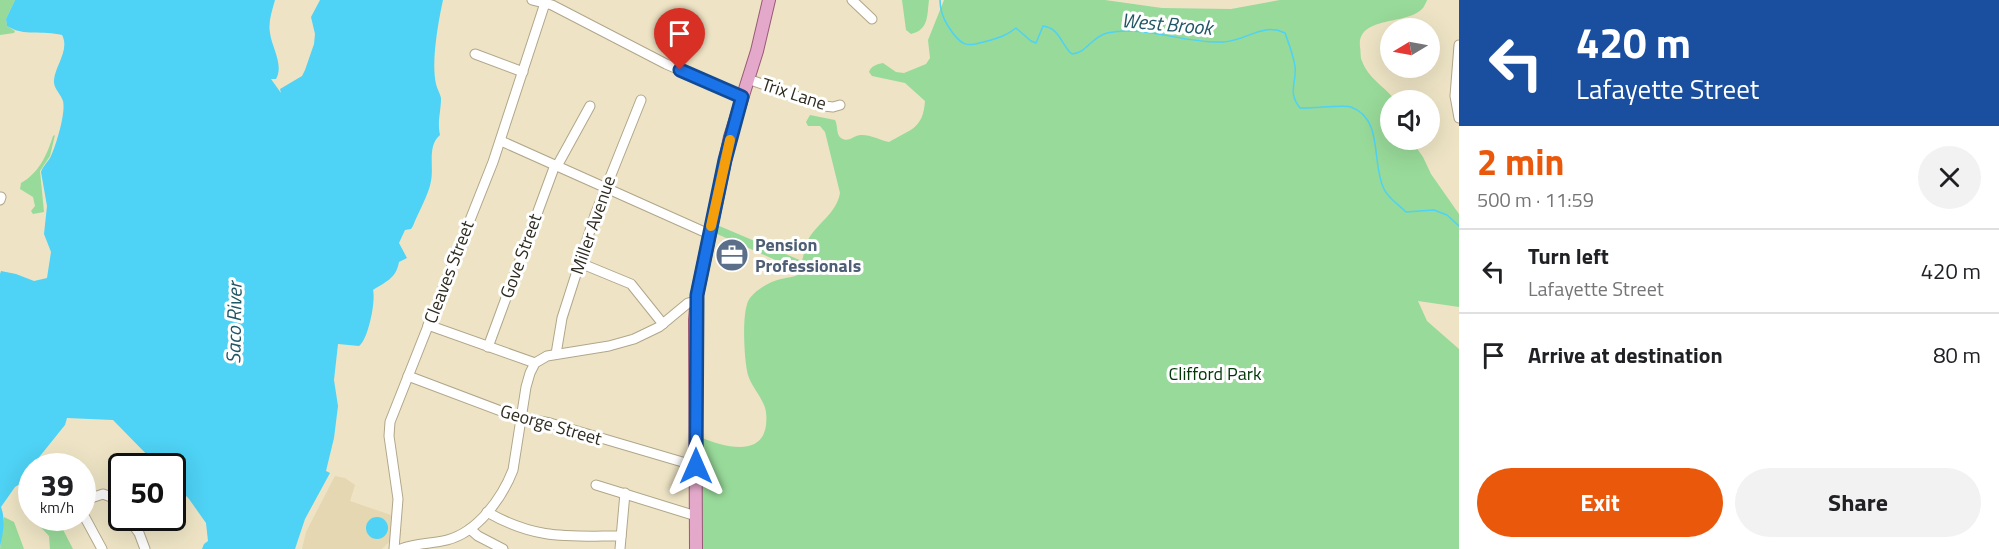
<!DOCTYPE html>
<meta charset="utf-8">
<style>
:root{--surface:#fff;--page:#f2f2f2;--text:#202124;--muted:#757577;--line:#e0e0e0;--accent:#ea580c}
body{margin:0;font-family:"Titillium Web",sans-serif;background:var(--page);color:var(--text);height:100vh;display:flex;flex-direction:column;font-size:22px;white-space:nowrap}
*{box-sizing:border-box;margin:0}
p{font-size:20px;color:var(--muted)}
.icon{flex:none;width:33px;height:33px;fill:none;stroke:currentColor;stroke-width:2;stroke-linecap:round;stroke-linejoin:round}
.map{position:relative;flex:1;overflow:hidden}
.drawer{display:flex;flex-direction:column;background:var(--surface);width:540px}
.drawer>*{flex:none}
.hud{background:#1a4fa0;color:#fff;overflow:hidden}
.needle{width:39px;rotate:260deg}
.fabs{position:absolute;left:1380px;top:18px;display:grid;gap:12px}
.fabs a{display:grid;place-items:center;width:60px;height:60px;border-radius:50%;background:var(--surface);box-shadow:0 6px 24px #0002;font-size:30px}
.speed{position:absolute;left:18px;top:453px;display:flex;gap:12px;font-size:30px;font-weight:700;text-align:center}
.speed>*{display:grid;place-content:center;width:78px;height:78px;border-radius:50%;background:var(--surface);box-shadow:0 6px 24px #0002;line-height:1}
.speed small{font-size:15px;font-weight:400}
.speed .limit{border:3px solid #111;border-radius:9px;background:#fff;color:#111}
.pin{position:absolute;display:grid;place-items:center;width:51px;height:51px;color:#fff;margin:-62px -26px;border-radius:50% 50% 50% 0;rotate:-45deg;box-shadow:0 0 6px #0007}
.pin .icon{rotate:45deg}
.me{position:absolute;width:66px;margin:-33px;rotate:0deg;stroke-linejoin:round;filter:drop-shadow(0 0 4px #0008)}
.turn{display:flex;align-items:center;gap:21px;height:126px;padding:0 18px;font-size:27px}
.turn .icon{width:78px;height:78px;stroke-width:2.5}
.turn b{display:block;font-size:42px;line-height:51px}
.round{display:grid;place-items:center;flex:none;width:63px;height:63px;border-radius:32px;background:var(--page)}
.overview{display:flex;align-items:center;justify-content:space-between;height:102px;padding:0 18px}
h1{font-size:36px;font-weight:700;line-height:45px;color:var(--accent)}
.primary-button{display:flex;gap:12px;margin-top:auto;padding:12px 18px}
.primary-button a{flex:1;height:69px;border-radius:36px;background:var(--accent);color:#fff;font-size:24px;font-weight:700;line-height:69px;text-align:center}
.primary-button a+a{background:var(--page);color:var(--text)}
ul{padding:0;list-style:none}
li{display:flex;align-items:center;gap:18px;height:84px;padding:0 18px;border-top:2px solid var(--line)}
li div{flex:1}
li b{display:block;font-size:22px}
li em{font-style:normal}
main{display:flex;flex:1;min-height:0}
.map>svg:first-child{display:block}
.built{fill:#e4d7b1}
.green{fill:#98da99}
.water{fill:#4ed2f5}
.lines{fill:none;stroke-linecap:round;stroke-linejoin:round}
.stream{stroke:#4ed2f5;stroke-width:1.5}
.minor-casing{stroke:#b1a68a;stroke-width:11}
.major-casing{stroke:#995877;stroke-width:14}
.minor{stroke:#fff;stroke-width:9}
.major{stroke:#e4a9ca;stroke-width:12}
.route-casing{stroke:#114b97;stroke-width:15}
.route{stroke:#1a73e8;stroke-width:10}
.slow{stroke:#f59e0b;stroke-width:10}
.labels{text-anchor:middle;stroke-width:6;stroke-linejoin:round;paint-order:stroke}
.street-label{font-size:18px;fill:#2e2a1f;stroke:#fff}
.service-label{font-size:18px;font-weight:bold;fill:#4e5e75;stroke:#fff;text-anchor:start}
.park-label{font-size:18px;fill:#023708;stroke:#fff}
.water-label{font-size:20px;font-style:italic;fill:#205665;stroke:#fff}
</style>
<main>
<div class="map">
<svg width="1459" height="549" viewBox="0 0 1459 549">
<rect width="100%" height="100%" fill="#eee4c5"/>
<polygon class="built" points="335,476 345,478 355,485 350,501 391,515 390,541 382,549 302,549 306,532"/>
<g class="green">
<polygon points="0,0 15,0 6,19 7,26 15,31 14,33 0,35"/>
<path d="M902,0H929C927,15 929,30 911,34L906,30Z"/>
<path d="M944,0H1105L1162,8L1231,9L1280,0H1427C1427,1 1423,8 1423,8C1407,26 1357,15 1360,47C1361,52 1360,57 1362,61C1368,78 1385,87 1395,100H1390V140H1411L1423,157L1431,174L1459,214V307L1418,301L1427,321L1459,349V549H701L700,437C728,449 771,459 766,412C764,399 752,388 748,375C744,361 741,308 750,298C757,289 771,281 781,279C788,277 793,278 799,274L800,271L715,233L717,225L802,261C804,255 804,248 807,242C816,223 836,215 840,193L825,132L820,126H808L806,122L810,115L835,120C838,125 836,135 841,138C848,143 853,136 860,135C869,134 880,140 889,142C911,129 923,129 925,101L905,83L872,76L869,72C871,66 877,64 883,63L896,72L904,73L926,64L930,58L928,40Z"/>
<path d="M55,135L50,156L40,171L44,212L33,214L31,211L35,206L33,197L20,189L21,183C39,173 47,155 53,136Z"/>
<path d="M31,478V517C15,506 17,490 31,478Z"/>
<polygon points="4,517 14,522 24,549 0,549"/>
<polygon points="32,518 57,518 73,549 50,549 49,536"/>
</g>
<g class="water">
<path d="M15,0H275C272,11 268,22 270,33C272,48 284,65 276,79H271L281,93L280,89L302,76L305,70L314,44L315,34L311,17L320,0H443C438,23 431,62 436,84C437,89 440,93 441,98C441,112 437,121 440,135C427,146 434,166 431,181C429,194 418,213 413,226L411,229L405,230L399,243L407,258L399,262C396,279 385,282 373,290C376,301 368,340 359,346L338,344L334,380L338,406L334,438L326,471L330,473L305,519L295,549H202L204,544L208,541L206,523L189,499L173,482L172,466H158L113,420L67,418L65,425L32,466L23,482L15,487L1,507C6,520 3,533 0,547V274L1,271L16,274L34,281L47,278L51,252L44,234L47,206L41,172C43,166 48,162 51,156C56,145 66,113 63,101C61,94 53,88 54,80C55,66 70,50 62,35C43,30 24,37 7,26L6,19Z"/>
<circle cx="377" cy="528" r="11"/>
</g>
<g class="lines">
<path class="stream" d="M940,0C940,10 943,18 948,26C963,50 968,46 991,40C1001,37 1007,35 1016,28L1031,41L1036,43L1043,26C1060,28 1061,45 1072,54C1087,53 1091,37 1107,33C1146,25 1185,44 1223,42C1247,41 1262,22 1285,33C1289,44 1293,54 1295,66C1297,83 1287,92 1300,108C1312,109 1344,104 1351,107C1384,119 1371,164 1384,189C1388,198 1399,205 1406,212L1434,210L1447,215L1459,226"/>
<defs>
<g id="minor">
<polyline points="532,0 552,5 666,64 742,97"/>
<polyline points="852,0 872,19"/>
<polyline points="1459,45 1455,96 1459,118"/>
<polyline points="475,54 523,72"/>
<polyline points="748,79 824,106 833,107 840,105"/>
<polyline points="501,141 709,234"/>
<polyline points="557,166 590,106"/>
<polyline points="0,200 1,197"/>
<polyline points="580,263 631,284 663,324"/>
<polyline points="428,325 535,363"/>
<polyline points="488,347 555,165"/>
<polyline points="556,354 562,318 595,215 641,100"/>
<polyline points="408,376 514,416 550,423 696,466"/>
<polyline points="596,485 696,516"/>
<polyline points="82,501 103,494 111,497 122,510"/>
<polyline points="82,512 102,549"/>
<path d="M487,512C536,540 567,536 621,536"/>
<polyline points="128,518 139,533 145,549"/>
<polyline points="470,529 478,536 503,549"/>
<polyline points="394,549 398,499 389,436 390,422 493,162 546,0"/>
<path d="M401,549C415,543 432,544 447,540C478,532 502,498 513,470L526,387L530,373L535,363L547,356L609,346L634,339L659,327L688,303L696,301"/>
<polyline points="620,549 625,493"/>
</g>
<polyline id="major" points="696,549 695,320 697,295 730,137 757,51 769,0"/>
</defs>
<use href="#minor" class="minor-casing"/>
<use href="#major" class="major-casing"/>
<use href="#minor" class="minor"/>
<use href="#major" class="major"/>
</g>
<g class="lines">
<defs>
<polyline id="route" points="680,70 742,97 725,160 697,295 696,466"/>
</defs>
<use href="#route" class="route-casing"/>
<use href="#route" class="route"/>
<polyline class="slow" points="711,226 730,140"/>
</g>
<defs>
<symbol id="office-disc" viewBox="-11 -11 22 22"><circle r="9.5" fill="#5c6f8a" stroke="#fff"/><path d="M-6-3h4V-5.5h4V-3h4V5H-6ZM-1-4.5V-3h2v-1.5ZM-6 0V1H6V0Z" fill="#fff"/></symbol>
</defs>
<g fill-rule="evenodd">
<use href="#office-disc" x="713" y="236" width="38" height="38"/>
</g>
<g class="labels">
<g class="street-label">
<text transform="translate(794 94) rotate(18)" y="6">Trix Lane</text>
<text transform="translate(593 225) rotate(-71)" y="6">Miller Avenue</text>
<text transform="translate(521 256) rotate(-70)" y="6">Gove Street</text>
<text transform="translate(449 272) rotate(-69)" y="6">Cleaves Street</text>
<text transform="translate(551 425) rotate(16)" y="6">George Street</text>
</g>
<g class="service-label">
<text x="755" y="251">Pension<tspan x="755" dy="21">Professionals</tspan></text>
</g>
<g class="park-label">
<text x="1215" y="380">Clifford Park</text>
</g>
<g class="water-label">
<text transform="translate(1167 24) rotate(5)" y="7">West Brook</text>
<text transform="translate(234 323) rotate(-89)" y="7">Saco River</text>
</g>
</g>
</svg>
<div class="fabs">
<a><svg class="needle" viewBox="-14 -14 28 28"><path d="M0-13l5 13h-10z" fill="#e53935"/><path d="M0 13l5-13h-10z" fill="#757577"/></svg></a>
<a><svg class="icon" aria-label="sound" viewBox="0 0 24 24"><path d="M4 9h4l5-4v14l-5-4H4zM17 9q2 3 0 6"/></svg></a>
</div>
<div class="speed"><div>39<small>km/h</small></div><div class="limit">50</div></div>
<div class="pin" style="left:680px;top:70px;background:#d93025"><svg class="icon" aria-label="arrive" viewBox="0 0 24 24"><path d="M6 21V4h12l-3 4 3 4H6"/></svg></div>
<svg class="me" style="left:696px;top:466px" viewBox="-20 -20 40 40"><path d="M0-17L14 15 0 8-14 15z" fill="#1a73e8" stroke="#fff" stroke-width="4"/></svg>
</div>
<section class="drawer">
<div class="hud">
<div class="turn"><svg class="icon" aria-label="left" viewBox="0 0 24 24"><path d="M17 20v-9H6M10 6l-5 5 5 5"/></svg><div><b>420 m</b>Lafayette Street</div></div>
</div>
<div class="overview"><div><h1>2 min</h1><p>500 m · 11:59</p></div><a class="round"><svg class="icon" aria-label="close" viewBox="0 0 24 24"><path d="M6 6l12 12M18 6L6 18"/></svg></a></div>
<ul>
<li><svg class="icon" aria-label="left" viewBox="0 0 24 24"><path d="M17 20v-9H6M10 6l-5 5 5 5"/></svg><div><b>Turn left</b><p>Lafayette Street</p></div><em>420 m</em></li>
<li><svg class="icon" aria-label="arrive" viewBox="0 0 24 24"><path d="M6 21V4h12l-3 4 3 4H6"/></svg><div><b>Arrive at destination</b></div><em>80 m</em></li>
</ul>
<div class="primary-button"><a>Exit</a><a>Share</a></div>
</section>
</main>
